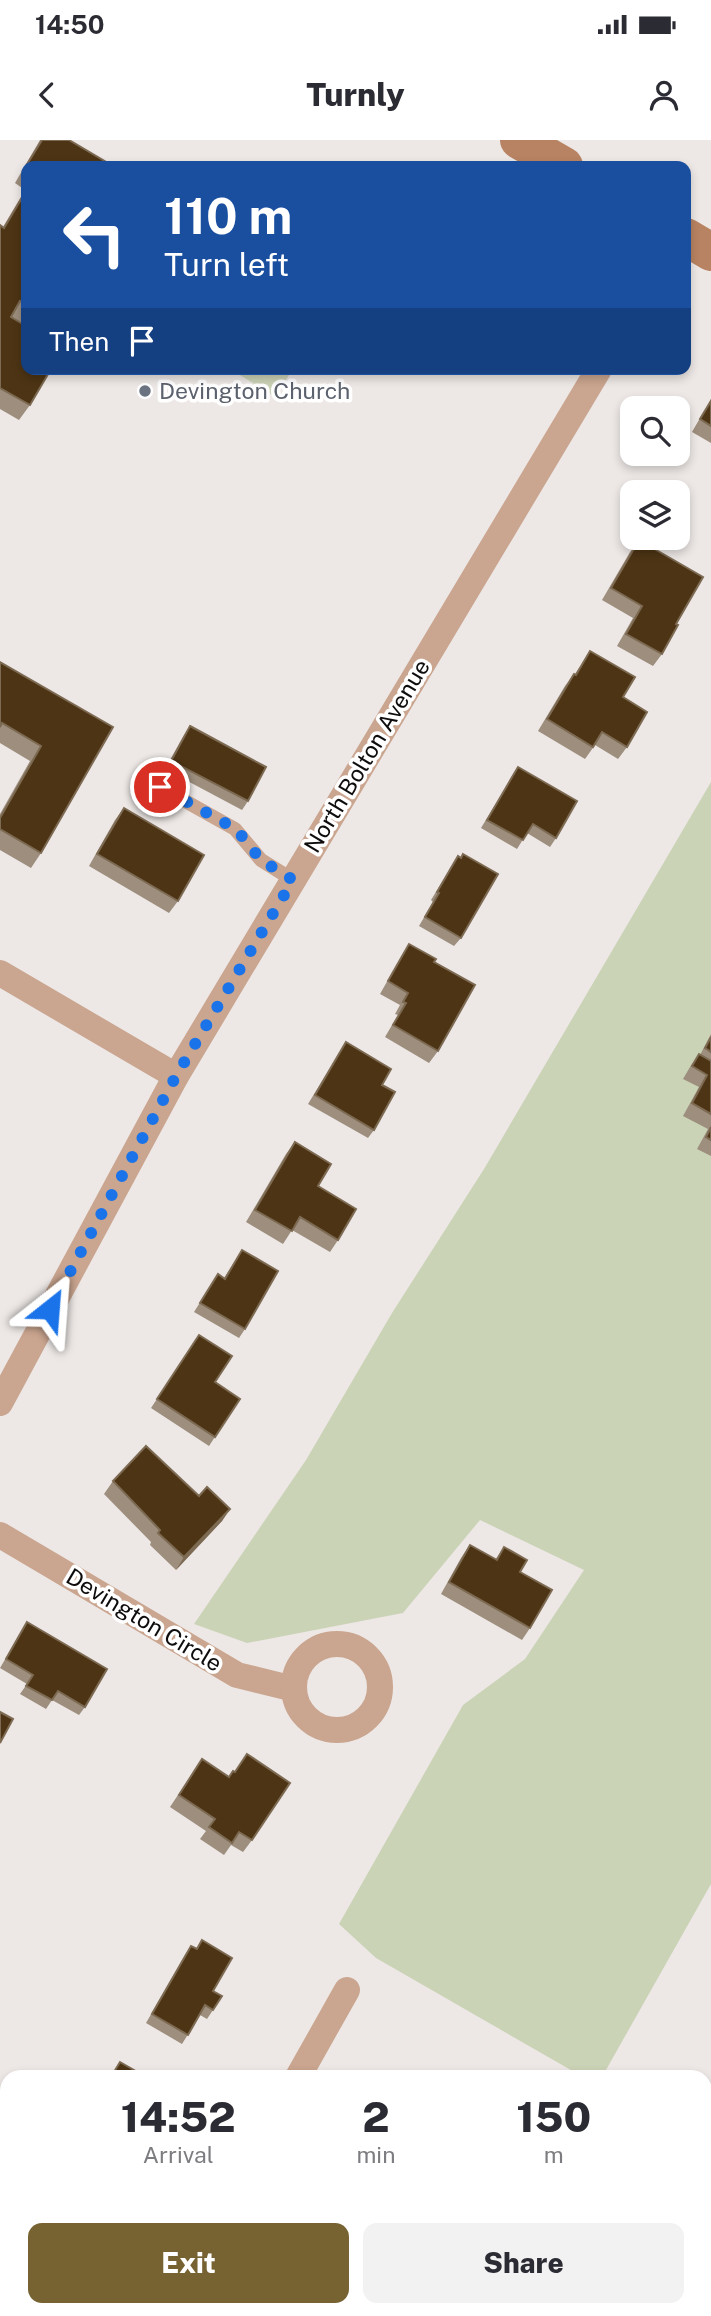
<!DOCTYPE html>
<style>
:root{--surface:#fff;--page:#f2f2f3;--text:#2b2b33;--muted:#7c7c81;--accent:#776332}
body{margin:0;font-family:"Public Sans",sans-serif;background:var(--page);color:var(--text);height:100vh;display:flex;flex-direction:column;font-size:26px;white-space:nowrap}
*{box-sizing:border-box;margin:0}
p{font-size:23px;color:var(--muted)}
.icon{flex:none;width:38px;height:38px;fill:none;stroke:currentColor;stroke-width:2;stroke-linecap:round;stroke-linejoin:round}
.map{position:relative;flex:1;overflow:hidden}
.sheet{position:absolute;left:0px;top:1930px;width:712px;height:247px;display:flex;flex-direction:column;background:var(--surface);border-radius:21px 21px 0 0;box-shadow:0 4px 10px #0003}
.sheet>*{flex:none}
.hud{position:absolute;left:21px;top:21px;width:670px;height:214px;border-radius:14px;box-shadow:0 4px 10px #0003;background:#1a4fa0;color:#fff;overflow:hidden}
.tools{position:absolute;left:620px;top:256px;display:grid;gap:14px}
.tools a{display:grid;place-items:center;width:70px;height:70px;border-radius:14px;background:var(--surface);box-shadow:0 4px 10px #0003;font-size:35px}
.pin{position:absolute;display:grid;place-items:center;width:60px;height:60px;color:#fff;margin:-30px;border:4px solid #fff;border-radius:50%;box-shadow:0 2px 7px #0007}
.me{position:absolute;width:77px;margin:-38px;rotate:28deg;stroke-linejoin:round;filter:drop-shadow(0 0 5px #0008)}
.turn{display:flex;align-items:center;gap:24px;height:147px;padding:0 28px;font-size:32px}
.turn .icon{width:91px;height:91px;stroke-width:2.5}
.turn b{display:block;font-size:49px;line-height:60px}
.then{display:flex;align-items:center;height:66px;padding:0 28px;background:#0003;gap:14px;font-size:26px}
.eta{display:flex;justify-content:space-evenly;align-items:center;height:119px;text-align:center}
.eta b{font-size:42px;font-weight:800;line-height:49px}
.action{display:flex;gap:14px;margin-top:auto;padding:14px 28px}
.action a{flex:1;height:80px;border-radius:14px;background:var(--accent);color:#fff;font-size:28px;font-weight:800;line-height:80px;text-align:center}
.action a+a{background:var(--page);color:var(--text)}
.status{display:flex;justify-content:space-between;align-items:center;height:49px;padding:0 35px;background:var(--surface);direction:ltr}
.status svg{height:19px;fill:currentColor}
header{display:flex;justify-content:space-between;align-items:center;height:91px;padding:0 28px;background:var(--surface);font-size:32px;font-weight:800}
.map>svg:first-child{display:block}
.green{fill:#cbd3b6}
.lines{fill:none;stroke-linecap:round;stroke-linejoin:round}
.service{stroke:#caa58f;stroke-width:14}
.minor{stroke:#caa58f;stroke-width:26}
.secondary{stroke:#b88362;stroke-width:38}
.wall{fill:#9d8e7d}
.shaded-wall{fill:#7d6a53}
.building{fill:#4d3414;stroke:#7d6a53;stroke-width:2}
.route{stroke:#1a73e8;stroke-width:12;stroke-dasharray:0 21.6}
.worship-dot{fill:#6b7280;stroke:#fff;stroke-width:2.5}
.labels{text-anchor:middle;stroke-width:7;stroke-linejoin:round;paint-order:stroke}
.worship-label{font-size:23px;fill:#5b616d;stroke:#fff;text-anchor:start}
.street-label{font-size:23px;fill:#0e0c0c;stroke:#fff}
</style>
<div class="status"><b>14:50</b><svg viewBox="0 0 49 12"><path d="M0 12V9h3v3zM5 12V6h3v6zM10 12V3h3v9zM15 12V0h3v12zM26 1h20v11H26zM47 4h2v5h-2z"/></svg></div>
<header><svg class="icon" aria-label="back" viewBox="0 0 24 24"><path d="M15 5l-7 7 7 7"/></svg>Turnly<svg class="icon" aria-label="person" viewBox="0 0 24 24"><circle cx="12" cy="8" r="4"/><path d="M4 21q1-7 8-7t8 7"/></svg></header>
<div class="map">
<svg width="711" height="2176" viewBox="0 0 711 2176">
<rect width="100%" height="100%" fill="#ede8e6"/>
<g class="green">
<polygon points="244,229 293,229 275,257 240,235"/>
<polygon points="711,642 711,1744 602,1937 583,1937 376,1818 339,1784 463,1565 525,1519 584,1430 480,1380 403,1473 247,1503 194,1484 306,1320 392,1173 484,1029"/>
</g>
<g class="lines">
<polyline class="service" points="160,647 235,689 261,720 293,740"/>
<g class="minor">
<polyline points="0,833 176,936"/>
<polyline points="0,1263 176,936 599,229"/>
<polyline points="0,1395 237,1535 294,1549"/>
<circle cx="337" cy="1547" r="43"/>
<polyline points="298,1937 347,1850"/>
<polyline points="163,2176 166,2170"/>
</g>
<g class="secondary">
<polyline points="519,0 564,26"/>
<polyline points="686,97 711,112"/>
</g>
</g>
<g class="wall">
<polygon points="40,0 69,0 26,26 26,229 30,265 19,280 0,269 0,85 3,87 25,50 15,43"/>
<polygon points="711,259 711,303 692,292"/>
<polygon points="639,400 676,484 662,514 653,526 617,506 633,478 602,460 630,412"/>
<polygon points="590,511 623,557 627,607 618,619 595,605 585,619 538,591 565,546 574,534 575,534"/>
<polygon points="0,522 113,587 41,713 31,728 0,710 0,674 30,621 0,603"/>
<polygon points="190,586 248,661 242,670 165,629 184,595"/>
<polygon points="518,627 556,698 550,707 527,693 517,709 481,688"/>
<polygon points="124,668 178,761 169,773 89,726 115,680"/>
<polygon points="458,716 461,798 454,806 419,786 433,762 431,760"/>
<polygon points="409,804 434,822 438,911 429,923 385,897 398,875 395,874 400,865 380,854 401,817"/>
<polygon points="711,894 711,1016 697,1009 708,989 683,976 699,947 683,939 690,927 699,914 700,915"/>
<polygon points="346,902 382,945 374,990 368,998 308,964"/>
<polygon points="295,1002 318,1046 338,1100 330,1112 292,1090 283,1104 246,1082 286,1014"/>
<polygon points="242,1110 245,1189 239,1198 194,1172 218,1134 224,1138"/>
<polygon points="199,1195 215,1242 240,1259 209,1306 151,1268"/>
<polygon points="113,1341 199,1356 230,1369 222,1381 176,1430 150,1405 151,1402 104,1354"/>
<polygon points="470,1405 495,1420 504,1407 520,1432 530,1488 522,1500 441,1454 461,1418"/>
<polygon points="27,1482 85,1567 79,1575 52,1560 46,1569 20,1554 27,1544 0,1528"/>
<polygon points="202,1619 252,1700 243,1712 231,1705 224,1715 200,1699 206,1691 170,1667"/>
<polygon points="202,1800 213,1851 213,1870 207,1879 200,1875 182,1904 146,1883 185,1815 191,1806 196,1809"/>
<polygon points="711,2057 711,2144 705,2141 705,2067"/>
</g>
<polygon class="shaded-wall" points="230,1369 222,1381 176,1430 184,1417"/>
<g class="building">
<polygon points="42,0 69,0 113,26 26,26"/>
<polygon points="26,51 26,165 20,161 11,177 26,186 26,229 51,229 30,265 0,248 0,85 4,88"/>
<polygon points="711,261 711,286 700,279"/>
<polygon points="639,400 703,437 676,484 678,485 662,514 626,494 642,466 611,448"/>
<polygon points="590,511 635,537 623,557 647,572 627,607 602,592 593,607 547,579 574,534 576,535"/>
<polygon points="0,522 113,587 41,713 0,689 0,678 41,606 2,583 0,587"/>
<polygon points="190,586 266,627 248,661 171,621"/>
<polygon points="518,627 577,661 556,698 533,684 523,700 487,680"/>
<polygon points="124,668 204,715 178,761 97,714"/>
<polygon points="463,714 498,734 461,798 425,777 439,753 437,752 458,716 461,718"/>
<polygon points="409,804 436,819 434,822 475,845 438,911 393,885 406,863 403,862 408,853 388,841"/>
<polygon points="711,897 711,912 705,908"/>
<polygon points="346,902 391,929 382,945 395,952 374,990 315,955"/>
<polygon points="699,914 711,921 711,974 692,963 707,935 692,926"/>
<polygon points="711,987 711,1000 706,997"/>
<polygon points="295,1002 331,1024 318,1046 356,1069 338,1100 300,1077 292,1091 255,1070"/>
<polygon points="242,1110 278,1131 245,1189 200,1163 218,1134 225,1139"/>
<polygon points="199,1195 232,1216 215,1242 240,1259 215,1297 157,1259"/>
<polygon points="146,1306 199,1356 207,1347 230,1369 184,1417 158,1393 160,1390 113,1341"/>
<polygon points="470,1405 497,1420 504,1407 527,1420 520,1432 552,1450 530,1488 449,1442"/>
<polygon points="27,1482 107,1529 85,1567 58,1551 52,1560 26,1546 33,1535 6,1519"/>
<polygon points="0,1572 13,1579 0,1603"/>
<polygon points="247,1614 290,1643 252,1700 239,1692 232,1703 209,1687 215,1679 179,1655 202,1619 229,1637 233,1631 235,1632"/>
<polygon points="202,1800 232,1818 213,1851 222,1856 213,1870 205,1865 188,1895 152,1874 191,1806 197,1809"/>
<polygon points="120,1922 146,1937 111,1937"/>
<polygon points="711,2059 711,2132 705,2128 705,2069"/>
<polygon points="0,2148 7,2148 7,2170 19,2170 18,2176 0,2176"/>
<polygon points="633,2170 641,2170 647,2174 649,2170 702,2170 699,2176 629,2176"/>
</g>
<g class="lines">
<polyline class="route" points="50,1169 176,936 293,740 261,720 236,689 160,647"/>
</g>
<circle class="worship-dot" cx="145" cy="251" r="7"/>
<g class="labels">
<g class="worship-label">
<text x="159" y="259">Devington Church</text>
</g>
<g class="street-label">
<text transform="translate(367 616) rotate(-59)" y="8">North Bolton Avenue</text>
<text transform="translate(144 1480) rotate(31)" y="8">Devington Circle</text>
</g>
</g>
</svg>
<div class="tools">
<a><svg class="icon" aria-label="search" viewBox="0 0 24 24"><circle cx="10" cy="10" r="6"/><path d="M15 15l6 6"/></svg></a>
<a><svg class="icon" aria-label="layers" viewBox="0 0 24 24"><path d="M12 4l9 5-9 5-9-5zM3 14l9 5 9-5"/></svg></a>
</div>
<div class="pin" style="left:160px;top:647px;background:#d93025"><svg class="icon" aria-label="arrive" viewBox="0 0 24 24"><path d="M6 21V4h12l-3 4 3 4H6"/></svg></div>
<svg class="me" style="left:50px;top:1169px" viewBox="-20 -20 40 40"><path d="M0-17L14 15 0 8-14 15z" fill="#1a73e8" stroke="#fff" stroke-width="4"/></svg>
<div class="hud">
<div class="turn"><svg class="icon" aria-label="left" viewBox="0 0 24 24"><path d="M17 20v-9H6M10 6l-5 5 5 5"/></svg><div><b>110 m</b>Turn left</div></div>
<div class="then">Then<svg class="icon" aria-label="arrive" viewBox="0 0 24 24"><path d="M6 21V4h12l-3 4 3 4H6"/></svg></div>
</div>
<section class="sheet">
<div class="eta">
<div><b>14:52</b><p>Arrival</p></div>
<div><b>2</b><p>min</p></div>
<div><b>150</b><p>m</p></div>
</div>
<div class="action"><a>Exit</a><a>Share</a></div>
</section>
</div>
